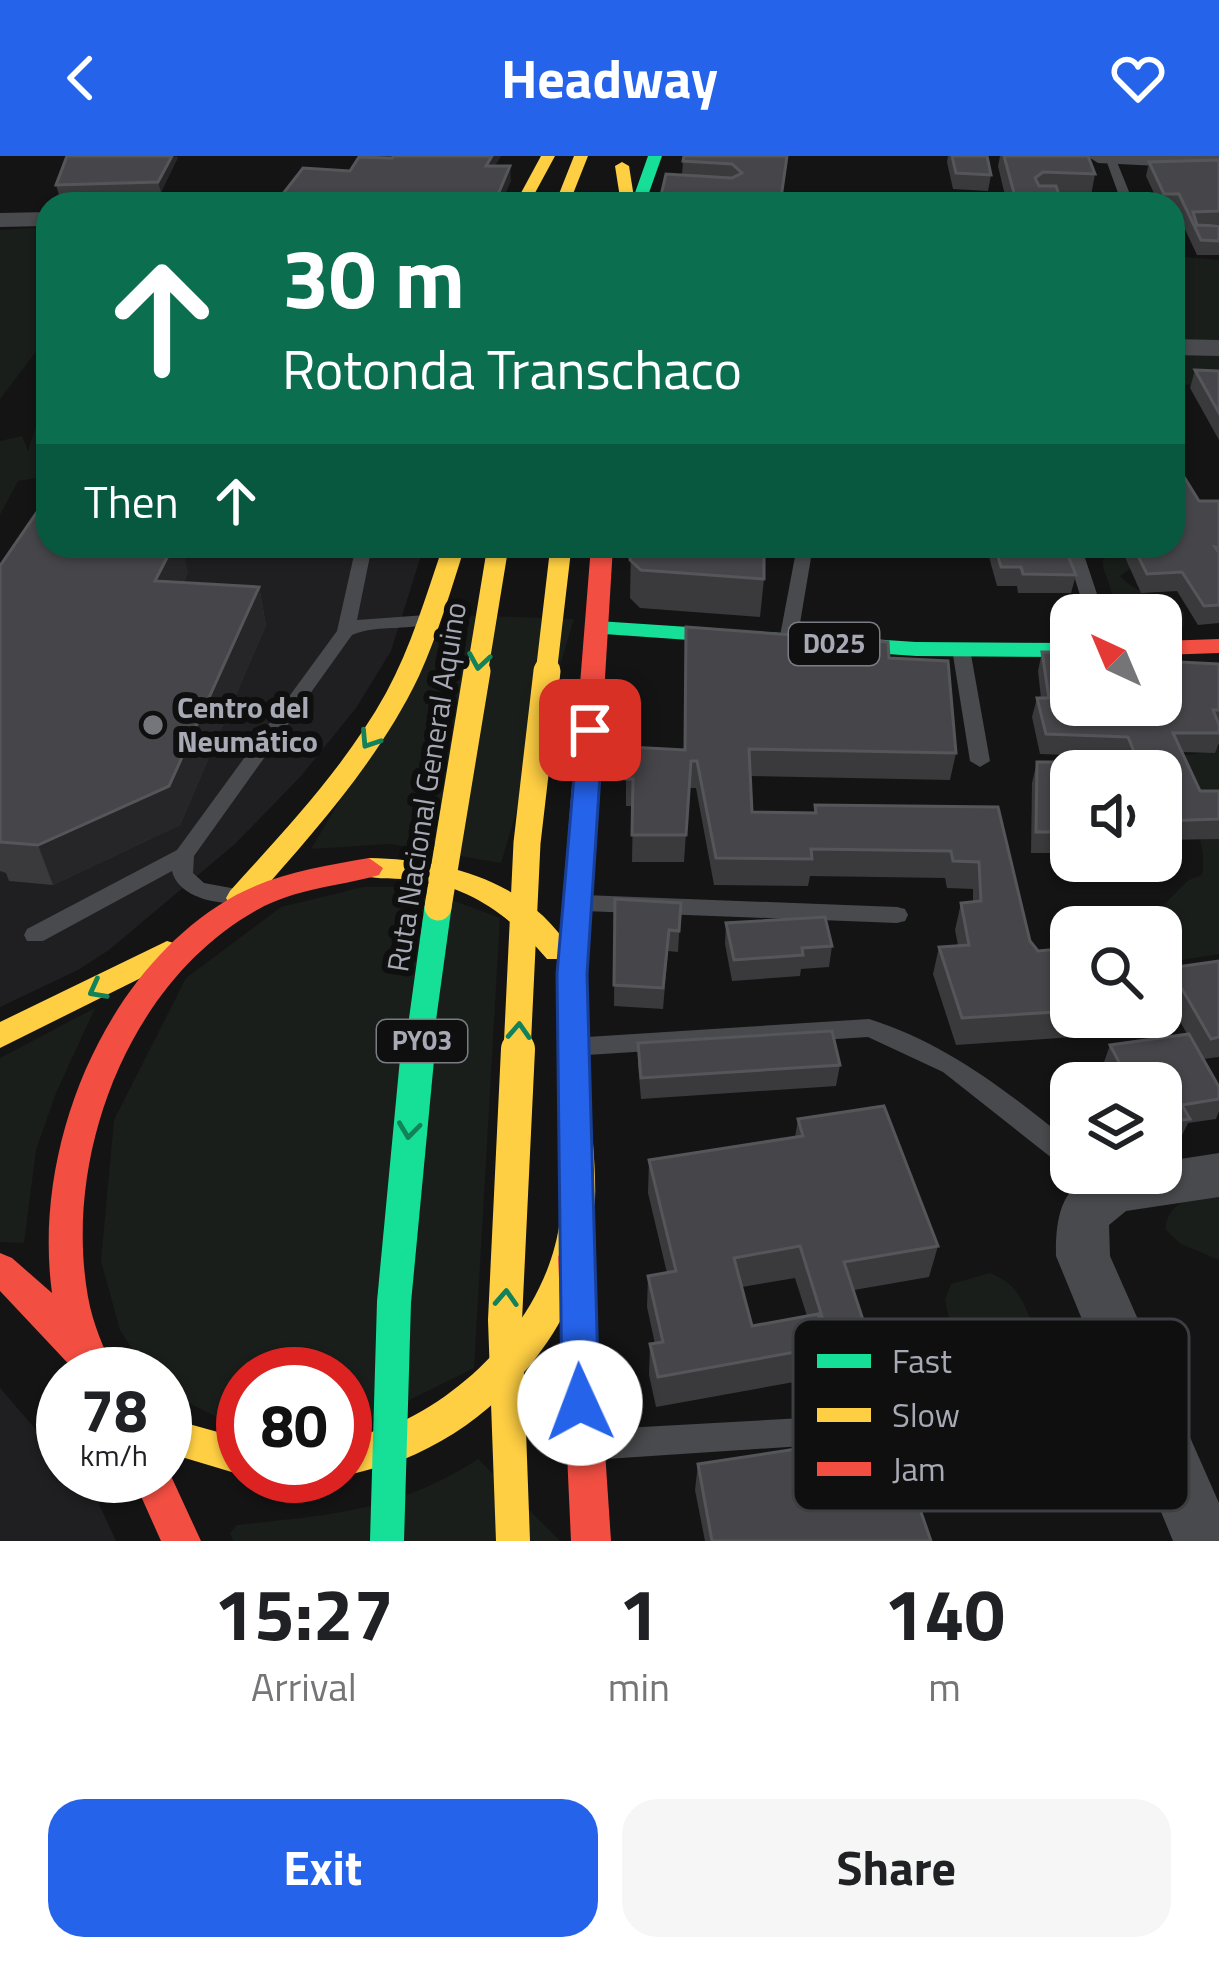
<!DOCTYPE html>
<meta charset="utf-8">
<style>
:root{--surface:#fff;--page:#f6f6f6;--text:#202124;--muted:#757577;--accent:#2563eb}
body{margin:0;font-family:"Titillium Web",sans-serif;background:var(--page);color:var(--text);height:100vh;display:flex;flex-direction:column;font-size:45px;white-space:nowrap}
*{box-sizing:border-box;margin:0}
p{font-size:39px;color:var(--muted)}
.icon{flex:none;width:66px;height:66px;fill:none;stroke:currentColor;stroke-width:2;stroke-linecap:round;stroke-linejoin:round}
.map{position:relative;height:1385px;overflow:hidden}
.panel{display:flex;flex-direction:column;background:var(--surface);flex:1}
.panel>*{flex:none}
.guide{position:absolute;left:36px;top:36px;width:1149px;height:366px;border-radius:36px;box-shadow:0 3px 9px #0004;background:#0b6e4f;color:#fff;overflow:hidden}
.needle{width:78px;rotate:316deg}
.tools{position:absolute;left:1050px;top:438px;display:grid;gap:24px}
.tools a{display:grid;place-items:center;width:132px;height:132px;border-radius:24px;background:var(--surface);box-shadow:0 3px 9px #0004;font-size:60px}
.speed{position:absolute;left:36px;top:1191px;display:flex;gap:24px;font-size:60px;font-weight:700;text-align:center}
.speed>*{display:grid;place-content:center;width:156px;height:156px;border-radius:50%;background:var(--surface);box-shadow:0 3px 9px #0004;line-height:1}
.speed small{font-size:30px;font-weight:400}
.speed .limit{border:18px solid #d22;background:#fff;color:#111}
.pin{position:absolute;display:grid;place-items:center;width:102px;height:102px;color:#fff;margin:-51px;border-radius:24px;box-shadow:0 6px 18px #0006}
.me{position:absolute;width:132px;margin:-66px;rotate:358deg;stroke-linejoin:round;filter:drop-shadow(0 0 9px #0008)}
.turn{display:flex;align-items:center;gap:42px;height:252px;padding:0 48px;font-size:54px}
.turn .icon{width:156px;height:156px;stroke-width:2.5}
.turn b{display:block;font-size:84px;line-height:102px}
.then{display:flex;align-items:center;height:114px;padding:0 48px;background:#0003;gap:24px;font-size:45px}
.eta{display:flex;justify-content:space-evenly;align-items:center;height:204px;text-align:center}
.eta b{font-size:72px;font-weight:700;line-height:84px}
.action{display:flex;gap:24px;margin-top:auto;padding:24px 48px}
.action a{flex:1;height:138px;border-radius:36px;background:var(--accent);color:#fff;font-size:48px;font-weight:700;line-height:138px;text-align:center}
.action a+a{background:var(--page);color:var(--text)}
header{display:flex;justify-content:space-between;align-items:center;height:156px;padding:0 48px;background:var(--accent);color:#fff;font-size:54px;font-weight:700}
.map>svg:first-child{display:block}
.built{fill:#1f1f21}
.green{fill:#191e1a}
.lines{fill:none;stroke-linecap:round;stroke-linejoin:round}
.lane{fill:#494a4d;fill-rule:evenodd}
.street{fill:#494a4d;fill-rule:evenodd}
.fast{fill:#16e098;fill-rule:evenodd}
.slow{fill:#ffcf43;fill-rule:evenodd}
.jam{fill:#f24e42;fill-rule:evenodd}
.fast-bridge-far1{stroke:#16e098;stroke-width:27}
.fast-bridge{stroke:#16e098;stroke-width:34}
.slow-bridge-far2{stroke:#ffcf43;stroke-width:21}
.slow-bridge-far1{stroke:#ffcf43;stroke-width:27}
.slow-bridge{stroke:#ffcf43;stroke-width:34}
.wall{fill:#3a3a3d;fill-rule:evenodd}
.shaded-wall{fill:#262628}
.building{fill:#46464a;stroke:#55565a;stroke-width:3}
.oneway{stroke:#13825b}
.route{fill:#2563eb;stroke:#184099;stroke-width:3}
.poi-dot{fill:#74767c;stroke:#0f0f10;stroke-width:4.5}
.labels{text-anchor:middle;stroke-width:12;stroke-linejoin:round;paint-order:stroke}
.shield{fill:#0f0f10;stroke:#797c83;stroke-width:3}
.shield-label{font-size:27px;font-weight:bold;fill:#a7aab4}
.poi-label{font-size:30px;font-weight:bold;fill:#a7aab4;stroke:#0f0f10;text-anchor:start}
.street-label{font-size:30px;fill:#a7aab4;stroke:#0f0f10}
.key{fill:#0f0f10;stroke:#3d3e41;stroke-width:3}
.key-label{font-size:33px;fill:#a7aab4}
</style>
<header><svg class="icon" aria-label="back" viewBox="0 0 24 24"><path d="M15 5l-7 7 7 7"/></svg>Headway<svg class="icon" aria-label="heart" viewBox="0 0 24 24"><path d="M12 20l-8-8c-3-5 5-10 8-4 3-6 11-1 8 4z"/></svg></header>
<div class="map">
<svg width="1219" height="1385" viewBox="0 0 1219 1385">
<rect width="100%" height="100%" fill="#141415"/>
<g class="built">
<polygon points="48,390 424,390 391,495 356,552 301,620 235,688 109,794 78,814 0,851 0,419"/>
<polygon points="0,1232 63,1305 63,1320 76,1320 98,1346 116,1385 0,1385"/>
</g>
<g class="green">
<polygon points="48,71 48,180 0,243 0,74"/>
<polygon points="1173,100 1219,104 1219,230 1173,228"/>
<polygon points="48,258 48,310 44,321 18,325 0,359 0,285 22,280 28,295 37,268"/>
<path d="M1123,398L1132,411L1120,420C1138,441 1165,436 1184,456V471H1161V459C1129,459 1119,464 1110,431C1107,419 1102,416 1103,403Z"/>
<polygon points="450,459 574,463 501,707 390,688 311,693"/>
<path d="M1219,591V798L1175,805L1161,796V771H1141L1189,724L1202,719C1209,678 1183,648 1161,615H1110C1143,590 1184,608 1219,591Z"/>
<polygon points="363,731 417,731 500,762 474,1212 345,1276 345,1218 243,1218 243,1274 165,1235 165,1218 148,1218 120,1174 101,1105 114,964 186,822 281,751"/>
<polygon points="95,852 56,937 36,994 24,1087 0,1086 0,902"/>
<path d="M1219,1038V1104L1181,1088L1165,1073C1170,1042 1192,1043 1219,1038Z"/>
<path d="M990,1117C1021,1129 1027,1153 1037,1184L1077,1200L1112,1228L1108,1290C1058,1300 995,1323 958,1275C949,1264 942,1246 946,1231C952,1213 973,1205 982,1188L949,1163L945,1144L951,1128Z"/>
<path d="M478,1303L560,1385H233L230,1377L237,1369C329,1359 399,1355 478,1303Z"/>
</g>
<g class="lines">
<g class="lane">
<polygon points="1105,1 1115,1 1134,48 1122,48"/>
<polygon points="1039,42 1113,45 1119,48 1035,47 1035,43"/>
<path d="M356,390H372L357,464L426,459L435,464C414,477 379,467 352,479L194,700L193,717L204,727L242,734L245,740L242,746C218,750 178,741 172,715L43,785H27L24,779L27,773L177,694L337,475Z"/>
<polygon points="797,390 813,390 797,485 788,490 779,485"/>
<polygon points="1065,390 1081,390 1104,459 1086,459"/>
<polygon points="961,488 970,493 990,605 980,611 970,605 952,493"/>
<polygon points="584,739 897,751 905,753 908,759 905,765 897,767 584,755 576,753 573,747 576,741"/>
<path d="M869,863C948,888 1008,936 1071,987V1013L1062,1010L943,916L868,881L587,899L579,897L575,890L579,883L587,881Z"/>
<polygon points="803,1262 813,1266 818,1276 813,1286 803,1290 606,1303 596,1298 591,1288 596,1278 606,1273"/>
</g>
<g class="street">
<polygon points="1087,0 1219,0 1219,13 1098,7"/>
<polygon points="48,56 48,70 0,71 0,57"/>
<polygon points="1173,183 1219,184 1219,200 1173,199"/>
<path d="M1219,997V1041L1126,1055L1109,1069L1110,1100L1219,1347V1385H1173L1056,1100C1055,1016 1089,1017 1161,1017V1006Z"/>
</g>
<g class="fast">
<polygon points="648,0 662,0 645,48 631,48"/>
<polygon points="598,465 916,486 1071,487 1071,501 916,500 590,477 587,472"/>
</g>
<g class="slow">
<polygon points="541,0 555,0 529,48 515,48"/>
<polygon points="574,0 588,0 569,48 555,48"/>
<polygon points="622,6 629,10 635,48 621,48 615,10"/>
<path d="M443,390H465C451,434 438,478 419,520C378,606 312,678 250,749H230L226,742L230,735C286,673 345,611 386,537C411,491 426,440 443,390Z"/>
<path d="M369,702C445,703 530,725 571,795L567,803H547C512,762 472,731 417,724C398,722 378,724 359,719L355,712Z"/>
<polygon points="167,785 177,788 181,796 177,804 0,892 0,866"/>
<path d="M573,919L584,923L589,932C591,975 598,1019 594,1062C585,1162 506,1258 416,1298C393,1309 369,1313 345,1320V1282C363,1277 382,1275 399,1267C477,1231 550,1151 560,1063C565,1019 559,975 557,932L562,923Z"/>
<polygon points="165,1256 189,1268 243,1283 245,1320 165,1296"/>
</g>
<g class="jam">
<polygon points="591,390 613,390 587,818 589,932 584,941 573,945 562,941 557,932 557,818"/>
<polygon points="1219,483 1219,497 1161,499 1161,485"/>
<path d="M369,702L383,712L379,719C337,731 296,732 257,754C128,826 63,1000 88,1141C93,1169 104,1192 115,1218H78L0,1135V1097L12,1102L52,1137C32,991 104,812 236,739C278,717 323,710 369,702Z"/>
<polygon points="575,1086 587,1090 592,1101 611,1385 571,1385 558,1101 563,1090"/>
<polygon points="165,1307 201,1385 161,1385 132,1320 165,1320"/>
</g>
<polyline class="fast-bridge-far1" points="418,896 438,751"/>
<polyline class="fast-bridge" points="387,1385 394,1146 418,893"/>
<g class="slow-bridge-far2">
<polyline points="477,518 498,390"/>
<polyline points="546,518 561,390"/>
</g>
<g class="slow-bridge-far1">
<polyline points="438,751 477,515"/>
<polyline points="517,896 527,687 547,515"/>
</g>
<polyline class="slow-bridge" points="513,1385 505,1164 518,893"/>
</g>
<g class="wall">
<polygon points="788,0 781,48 659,48 682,19 683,5"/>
<polygon points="948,0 987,0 991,19 988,35 953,33 947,6"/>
<polygon points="1000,0 1088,0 1095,18 1091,40 1059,38 1062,48 1007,48 998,10"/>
<polygon points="178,1 161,36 59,39 56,29"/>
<polygon points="1219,4 1219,68 1205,69 1219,70 1219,99 1197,99 1175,52 1173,52 1173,48 1159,48 1146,20 1149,6"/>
<polygon points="1195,214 1219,215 1219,284 1190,232"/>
<polygon points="1199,345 1219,345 1219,467 1198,469 1177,435 1141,437 1120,390 1173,390"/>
<polygon points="631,390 764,423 760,461 640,452 630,442"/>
<polygon points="986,390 1064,390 1076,419 1071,437 1018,437 1017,430 997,430"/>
<polygon points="0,410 188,416 183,427 259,431 266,469 180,669 53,729 9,725 6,717 0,715"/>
<polygon points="686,471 889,502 956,597 950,624 750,620 752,656 814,657 815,649 998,651 1030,785 1038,795 1071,792 1071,861 1095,861 1088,880 956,889 933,818 939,791 958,789 955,774 961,747 973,746 973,733 947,732 945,722 810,720 808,730 714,729 696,632 689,632 684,706 632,706 633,650 626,650 626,623 684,594"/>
<polygon points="1042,496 1071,549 1219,508 1219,587 1215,597 1182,596 1200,635 1219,635 1219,683 1161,684 1161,615 1128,615 1122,601 1040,598 1032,561 1037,542 1041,542 1038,515"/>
<polygon points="1037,606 1071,631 1071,697 1031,697 1032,627"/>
<polygon points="615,743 681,747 678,796 668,795 663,853 614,850"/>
<polygon points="726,767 832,790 829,811 801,813 800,820 732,825 725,788"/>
<polygon points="1219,805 1219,901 1203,903 1219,931 1219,955 1216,963 1188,967 1180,983 1161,986 1161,927 1111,927 1103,909 1110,889 1187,878 1162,833 1170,812"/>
<polygon points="638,887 840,909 836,930 641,943 638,908"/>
<path d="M798,963L938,1090L929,1121L854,1134L867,1176L860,1207L823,1214L822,1221L656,1251L649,1219L650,1188H655L647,1151L648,1120L667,1117L648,1037L649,1004L795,981ZM795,1122L807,1160L752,1170L742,1131Z"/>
<polygon points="698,1308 931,1385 705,1385 695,1334"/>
</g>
<g class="shaded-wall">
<polygon points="172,0 178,1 161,36 158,26"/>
<polygon points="492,0 501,0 487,24 486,10"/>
<polygon points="510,10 511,25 501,48 494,48"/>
<polygon points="162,390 182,390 188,416 164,463 155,425"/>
<polygon points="259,431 266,469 180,669 53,729 38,689"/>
</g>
<g class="building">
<polygon points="67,0 172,0 158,26 56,29"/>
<polygon points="394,0 492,0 486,10 510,10 494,48 275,48 303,12 350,15 359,1 392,2"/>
<polygon points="684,0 787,0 781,42 716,39 713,48 659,48 666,18 732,22 742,17 732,8 683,5"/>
<polygon points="952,0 987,0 991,19 956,17"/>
<polygon points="1004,0 1088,0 1095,18 1043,16 1035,22 1039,30 1056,30 1062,48 1017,48"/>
<polygon points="1219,4 1219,55 1193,56 1197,69 1219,70 1219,85 1201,84 1179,38 1164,38 1149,6"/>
<polygon points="1195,214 1219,215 1219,257"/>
<polygon points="1173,303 1199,345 1219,345 1219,392 1215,391 1219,397 1219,449 1204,450 1182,416 1147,418 1133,390 1173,390"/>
<polygon points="48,340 48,390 173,390 155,425 259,431 169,630 38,689 0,686 0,410"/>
<polygon points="631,390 764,390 764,423 641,414 630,404"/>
<polygon points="995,390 1064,390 1076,419 1023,418 1021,411 1001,411"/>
<polygon points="686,471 888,486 889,502 948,505 956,597 749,593 752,656 816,657 815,649 998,651 1030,785 1038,795 1071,792 1071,855 962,862 939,791 969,789 961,747 981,745 979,706 953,705 951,695 811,693 812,703 716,702 697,605 691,605 686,679 632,679 633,623 626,623 630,591 685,594"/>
<polygon points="1042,496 1071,496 1071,549 1161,549 1161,505 1219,508 1219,554 1213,554 1219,569 1219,577 1173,577 1200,635 1219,635 1219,663 1163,665 1161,659 1161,615 1142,615 1128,581 1046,578 1037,542 1049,542"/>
<polygon points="1037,606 1063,606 1071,631 1071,676 1036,676"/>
<polygon points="615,743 681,747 679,775 669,774 663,832 614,829"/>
<polygon points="825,761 832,790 802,792 803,799 734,804 726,767"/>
<polygon points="1219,805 1219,881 1211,883 1170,812"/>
<polygon points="832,875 840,909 641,922 638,887"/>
<polygon points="1189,878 1219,931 1219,943 1182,949 1190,963 1161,967 1161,927 1130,927 1110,889"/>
<polygon points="884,950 938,1090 844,1106 867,1176 829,1183 800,1090 734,1102 752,1170 818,1158 828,1190 658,1221 650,1188 663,1186 648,1120 676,1115 649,1004 803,980 798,963"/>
<polygon points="894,1278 931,1385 712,1385 698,1308"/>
</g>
<defs><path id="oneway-chevron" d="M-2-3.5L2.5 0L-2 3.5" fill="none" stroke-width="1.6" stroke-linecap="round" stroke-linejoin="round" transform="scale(3)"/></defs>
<g class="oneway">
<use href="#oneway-chevron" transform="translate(479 505) rotate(99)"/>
<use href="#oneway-chevron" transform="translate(369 584) rotate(123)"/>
<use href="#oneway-chevron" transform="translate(97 834) rotate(152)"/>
<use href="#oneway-chevron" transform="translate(519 875) rotate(-87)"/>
<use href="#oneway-chevron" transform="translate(409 974) rotate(97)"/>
<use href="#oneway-chevron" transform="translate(506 1142) rotate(-87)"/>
</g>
<polygon class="route" points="590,566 603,574 587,818 599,1247 594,1260 580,1265 567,1260 562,1247 557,818 578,574"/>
<circle class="poi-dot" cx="153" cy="569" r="12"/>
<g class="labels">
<g class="shield">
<rect x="789" y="467" width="90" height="42" rx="9"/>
<rect x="377" y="864" width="90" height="42" rx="9"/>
</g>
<g class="shield-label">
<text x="834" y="497">D025</text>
<text x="422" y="894">PY03</text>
</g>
<g class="poi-label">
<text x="177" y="562">Centro del<tspan x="177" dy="34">Neumático</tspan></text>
</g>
<g class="street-label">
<text transform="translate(427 631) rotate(-81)" y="10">Ruta Nacional General Aquino</text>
</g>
</g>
<rect x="793" y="1163" width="396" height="192" rx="18" class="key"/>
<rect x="817" y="1198" width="54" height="14" fill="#16e098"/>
<rect x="817" y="1252" width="54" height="14" fill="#ffcf43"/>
<rect x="817" y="1306" width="54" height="14" fill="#f24e42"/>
<g class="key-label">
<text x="892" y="1217">Fast</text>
<text x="892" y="1271">Slow</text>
<text x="892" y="1325">Jam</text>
</g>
</svg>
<div class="tools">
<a><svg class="needle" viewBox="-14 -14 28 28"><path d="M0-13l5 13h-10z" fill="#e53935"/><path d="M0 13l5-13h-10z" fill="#757577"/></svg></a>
<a><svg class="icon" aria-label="sound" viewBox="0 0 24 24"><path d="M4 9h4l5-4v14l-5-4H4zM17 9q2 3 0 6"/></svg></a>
<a><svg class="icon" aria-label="search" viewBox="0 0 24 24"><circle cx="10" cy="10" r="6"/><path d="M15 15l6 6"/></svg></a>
<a><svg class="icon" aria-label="layers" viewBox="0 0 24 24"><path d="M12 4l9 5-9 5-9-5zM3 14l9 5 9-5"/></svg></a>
</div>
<div class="speed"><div>78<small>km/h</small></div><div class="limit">80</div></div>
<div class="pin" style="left:590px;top:574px;background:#d93025"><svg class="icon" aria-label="arrive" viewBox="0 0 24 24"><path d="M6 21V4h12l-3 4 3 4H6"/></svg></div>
<svg class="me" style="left:580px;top:1247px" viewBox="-20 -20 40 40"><circle r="19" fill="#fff"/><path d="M0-13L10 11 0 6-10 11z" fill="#2563eb"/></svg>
<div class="guide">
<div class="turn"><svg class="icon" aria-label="ahead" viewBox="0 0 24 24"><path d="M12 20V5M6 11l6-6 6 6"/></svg><div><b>30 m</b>Rotonda Transchaco</div></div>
<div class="then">Then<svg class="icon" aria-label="ahead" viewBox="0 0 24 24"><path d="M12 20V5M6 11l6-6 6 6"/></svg></div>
</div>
</div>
<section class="panel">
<div class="eta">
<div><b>15:27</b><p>Arrival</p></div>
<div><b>1</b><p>min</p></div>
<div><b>140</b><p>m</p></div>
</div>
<div class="action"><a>Exit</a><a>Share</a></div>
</section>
